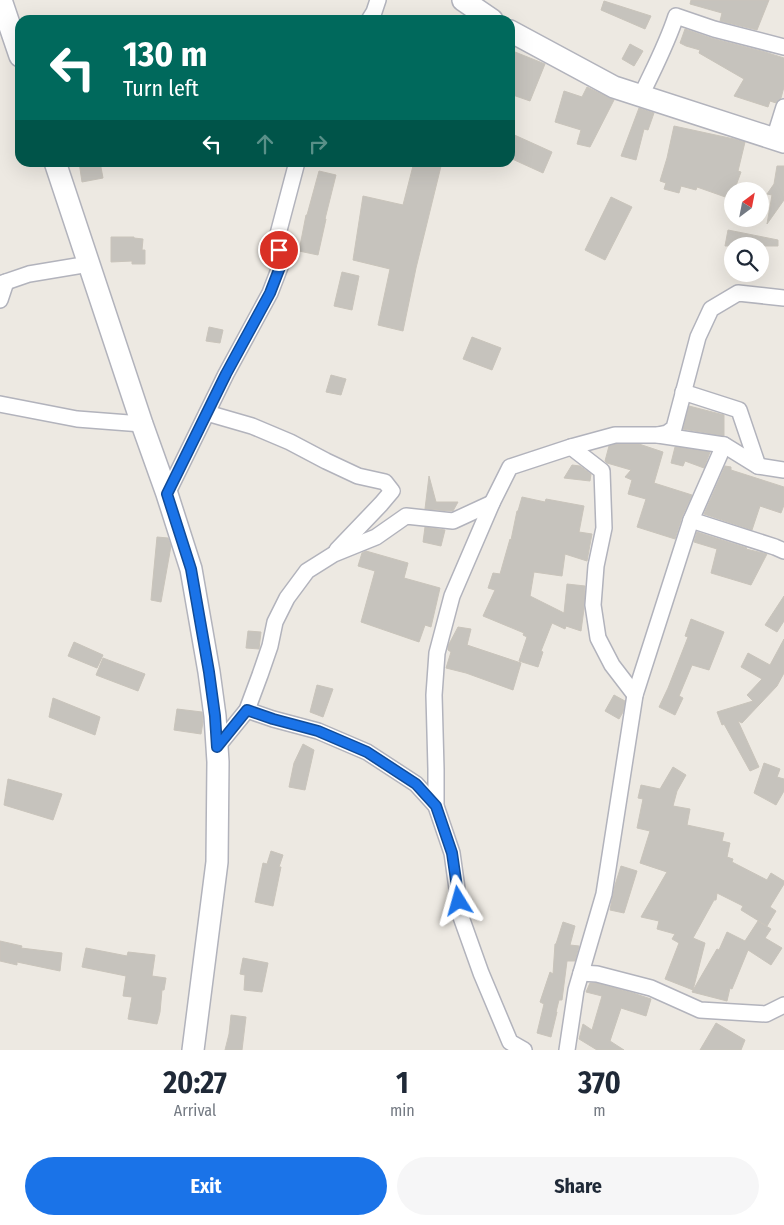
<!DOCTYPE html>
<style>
:root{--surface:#fff;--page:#f6f6f7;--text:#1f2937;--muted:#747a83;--accent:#1a73e8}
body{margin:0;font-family:"Fira Sans Condensed",sans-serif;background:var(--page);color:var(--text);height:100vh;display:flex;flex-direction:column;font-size:19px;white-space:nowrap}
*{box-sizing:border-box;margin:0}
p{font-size:16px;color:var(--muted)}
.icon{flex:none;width:28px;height:28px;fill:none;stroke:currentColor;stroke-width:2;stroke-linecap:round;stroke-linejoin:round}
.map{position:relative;height:1050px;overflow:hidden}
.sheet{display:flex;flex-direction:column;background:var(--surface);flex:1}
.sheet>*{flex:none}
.guide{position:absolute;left:15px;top:15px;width:500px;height:152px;border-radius:15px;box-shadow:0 5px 20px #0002;background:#00695c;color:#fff;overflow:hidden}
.needle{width:32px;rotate:32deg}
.buttons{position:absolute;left:724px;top:182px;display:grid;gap:10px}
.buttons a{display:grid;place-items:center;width:45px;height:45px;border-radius:50%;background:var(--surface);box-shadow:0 5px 20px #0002;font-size:25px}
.pin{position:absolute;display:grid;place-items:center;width:42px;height:42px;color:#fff;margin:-21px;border:2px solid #fff;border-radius:50%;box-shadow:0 1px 5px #0007}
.me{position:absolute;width:55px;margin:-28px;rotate:352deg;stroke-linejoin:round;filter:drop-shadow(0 0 4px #0008)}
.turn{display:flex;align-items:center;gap:18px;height:105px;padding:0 25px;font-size:22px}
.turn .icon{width:65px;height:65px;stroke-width:2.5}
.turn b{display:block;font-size:35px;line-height:42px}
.lanes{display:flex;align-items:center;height:48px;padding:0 25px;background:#0003;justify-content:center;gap:25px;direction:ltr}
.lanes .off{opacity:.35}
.eta{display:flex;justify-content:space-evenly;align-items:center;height:85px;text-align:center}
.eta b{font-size:30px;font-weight:700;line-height:35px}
.button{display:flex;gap:10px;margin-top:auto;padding:10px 25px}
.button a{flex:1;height:58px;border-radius:30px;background:var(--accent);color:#fff;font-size:20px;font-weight:700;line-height:58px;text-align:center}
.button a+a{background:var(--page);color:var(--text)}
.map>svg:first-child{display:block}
.building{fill:#c6c3bd;stroke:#c9c4bb}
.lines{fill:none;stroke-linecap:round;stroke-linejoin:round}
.street-casing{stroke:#b2b3bc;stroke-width:18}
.secondary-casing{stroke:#b2b3bc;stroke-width:24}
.street{stroke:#fff;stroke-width:15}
.secondary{stroke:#fff;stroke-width:21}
.route-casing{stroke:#114b97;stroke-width:12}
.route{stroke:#1a73e8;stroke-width:9}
</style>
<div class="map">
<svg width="784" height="1050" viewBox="0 0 784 1050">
<rect width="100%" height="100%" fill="#ede9e2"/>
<g class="building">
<polygon points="691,0 769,0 757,30 720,21 722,13 690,4"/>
<polygon points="604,1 651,16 645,29 601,10"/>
<polygon points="685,29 711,38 765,52 784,58 784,87 781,98 776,103 770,101 768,107 734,96 744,79 699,53 700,50 686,46 680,43"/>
<polygon points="630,44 643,51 634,66 622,59"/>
<polygon points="510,50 545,64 530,101 510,94"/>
<polygon points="587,87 614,100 590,147 577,144 581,130 555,122 564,91 582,97"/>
<polygon points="639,108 654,113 648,130 644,129 636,160 621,156"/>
<polygon points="674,126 734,139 745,142 738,171 741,172 734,191 732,191 731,199 697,187 696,190 681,186 679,193 664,189 666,183 660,181 667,158"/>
<polygon points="510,133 552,152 543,173 510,158"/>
<polygon points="79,162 100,162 103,178 82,182"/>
<polygon points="414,162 442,162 416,268 403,331 378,325 390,269 353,260 363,196 403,205"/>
<polygon points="777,166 784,166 784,200 767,224 772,195 767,194 774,184"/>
<polygon points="319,171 336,175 325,219 326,219 318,255 299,251 306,215 307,215"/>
<polygon points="611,197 632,207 605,260 585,250"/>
<polygon points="728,230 778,240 778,246 725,246"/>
<polygon points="111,237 134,237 134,238 143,239 142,250 145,250 145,264 132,264 132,261 111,262"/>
<polygon points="342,272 359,276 352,310 334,306"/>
<polygon points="209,327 223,330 220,343 206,341"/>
<polygon points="472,337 501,348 492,370 463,359"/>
<polygon points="331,375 346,379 341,395 326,392"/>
<polygon points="689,406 724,415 724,436 683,429"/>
<polygon points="616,444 639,444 663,452 654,483 692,495 682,517 675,539 637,527 646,499 628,494 632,480 625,477 631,470 607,463 605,461 609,446"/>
<polygon points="675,447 677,447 710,452 704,468 685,461 683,466 671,463"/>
<polygon points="572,465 580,466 591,474 590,481 564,478"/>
<polygon points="725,466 731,467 731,470 784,487 784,505 781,513 760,506 752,530 704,514"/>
<polygon points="429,476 436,502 458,502 453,511 451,511 425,509"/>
<polygon points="522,497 545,502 546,499 584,506 579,532 592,534 587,561 565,554 562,576 534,572 530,596 564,613 567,584 585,586 584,609 581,631 566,626 565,629 552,623 541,651 543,652 538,667 519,661 527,637 523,635 524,633 483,616 495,590 488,588 493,573 500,574 510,539 511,540 517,511 518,511"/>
<polygon points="425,527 445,530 441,546 423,542"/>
<polygon points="697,532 747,548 746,549 767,554 751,585 711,573 717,549 694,542"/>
<polygon points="157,537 168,538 171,546 161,602 151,600"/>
<polygon points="366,551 408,563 404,578 440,588 431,627 425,625 419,642 361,622 375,571 358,566 362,553"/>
<polygon points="784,596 784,621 777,632 765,625"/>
<polygon points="691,619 724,632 709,670 692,665 679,696 683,698 675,715 659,707 668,688 688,637 685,636"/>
<polygon points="458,627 471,629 467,645 521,663 513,690 466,673 446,668 451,652 448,650 448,646"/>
<polygon points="248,631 261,632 259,649 246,648"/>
<polygon points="784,639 784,673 777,686 742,723 738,721 759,767 750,771 724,724 722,725 717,712 753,701 747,695 762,679 741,667 748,653 770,665"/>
<polygon points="74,642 103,655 97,668 68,656"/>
<polygon points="103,658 145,674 138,691 96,675"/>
<polygon points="317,685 333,689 323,717 310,712"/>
<polygon points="614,695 625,701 623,712 619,719 605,711"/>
<polygon points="53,698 100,717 95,735 49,717"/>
<polygon points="177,709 202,712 203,722 201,734 174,730"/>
<polygon points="303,744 314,750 305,790 289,787 294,763"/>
<polygon points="764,763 780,769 777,777 784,779 784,791 776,805 754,793"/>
<polygon points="673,767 686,775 677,791 673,806 690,809 687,825 724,833 722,841 730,843 727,857 733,859 732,862 767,880 771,873 784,881 784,884 770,907 776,911 767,926 741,910 743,906 717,893 716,900 714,900 693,938 705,943 693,990 665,979 679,943 672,939 675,934 657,929 659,921 641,917 667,872 640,863 650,831 637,828 643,799 638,798 641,785 660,789"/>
<polygon points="8,779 62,794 53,820 4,805"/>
<polygon points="271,851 283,855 279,867 281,867 273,906 255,902 263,863 267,864"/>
<polygon points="621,866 637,871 624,913 610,910 615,885"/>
<polygon points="758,921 771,929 765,938 782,948 771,965 748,950 732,989 730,988 727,1001 692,992 717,949 719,950 727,932 745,941"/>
<polygon points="563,922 575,926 570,945 579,946 575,961 567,961 562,1000 559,1000 556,1012 557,1012 551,1037 537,1033 544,1004 540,1002 550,972 553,974 555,944 556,944"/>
<polygon points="0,941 22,946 21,948 62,953 60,971 17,962 17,965 0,961"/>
<polygon points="86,948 127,956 128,952 155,955 152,976 166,978 164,990 162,990 160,1012 157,1024 128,1019 132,997 123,996 126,976 82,967"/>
<polygon points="243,958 268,963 262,992 244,990 245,975 240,974"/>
<polygon points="590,983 596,983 633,993 651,999 646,1016 621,1008 610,1041 624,1050 597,1050 579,1039 583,1024 592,1030 602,996 586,992"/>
<polygon points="231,1015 246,1017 242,1050 225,1050 229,1034"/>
<polygon points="716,1023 745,1040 741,1050 700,1050"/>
</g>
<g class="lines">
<defs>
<g id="street">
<polyline points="369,20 374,12 378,0"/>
<path d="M641,96C653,70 667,44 676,16L714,29L784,47"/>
<polyline points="774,139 784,107"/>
<polyline points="0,284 29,274 89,264"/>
<polyline points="0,300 6,282"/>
<polyline points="683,392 739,410 758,466"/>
<polyline points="0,404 77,419 142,424"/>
<polyline points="207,413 252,426 290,442 326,461 358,476 385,482 392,491 381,504 337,550"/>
<polyline points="658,435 667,433 674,428 698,337 711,309 738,293 784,298"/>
<polyline points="571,447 602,471 604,528 596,566 593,605 598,638 612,665 635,695"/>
<polyline points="167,494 226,374 270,293 280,267 278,234 297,162"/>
<polyline points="691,520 775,547 784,551"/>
<polyline points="247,710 273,719 318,731 367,752 416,784 436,806"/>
<polyline points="217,747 247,710 260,675 270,646 275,622 287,598 307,571 334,554 376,537 406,516 453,521 492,503"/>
<polyline points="581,973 597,974 651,988 700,1010 766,1014 784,1005"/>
<polyline points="524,1050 510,1042 481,973 461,917 452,853 436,806 436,769 434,695 437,653 452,596 492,503 510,467 571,447 615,435 658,435 724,445 758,466 784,470"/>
<polyline points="567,1050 576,990 604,894 635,695 691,520 724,445"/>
</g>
<g id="secondary">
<polyline points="1,0 20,56"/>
<polyline points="463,0 492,20"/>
<polyline points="510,31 614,87 784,142"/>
<polyline points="55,162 142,424 167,494 191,569 209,672 215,716 218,762 217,862 193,1050"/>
</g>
</defs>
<use href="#street" class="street-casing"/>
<use href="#secondary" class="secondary-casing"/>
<use href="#street" class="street"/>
<use href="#secondary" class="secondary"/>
</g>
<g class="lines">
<defs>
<polyline id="route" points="279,250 280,267 270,293 226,374 167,494 191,569 209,672 215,716 217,747 247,710 273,719 318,731 367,752 416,784 436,806 452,853 459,901"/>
</defs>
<use href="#route" class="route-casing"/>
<use href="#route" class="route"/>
</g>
</svg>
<div class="buttons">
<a><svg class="needle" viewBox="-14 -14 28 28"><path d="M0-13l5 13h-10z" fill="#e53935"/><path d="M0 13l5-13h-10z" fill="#747a83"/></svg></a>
<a><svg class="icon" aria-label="search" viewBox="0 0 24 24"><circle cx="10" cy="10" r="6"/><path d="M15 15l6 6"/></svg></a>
</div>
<div class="pin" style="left:279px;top:250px;background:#d93025"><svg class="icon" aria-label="arrive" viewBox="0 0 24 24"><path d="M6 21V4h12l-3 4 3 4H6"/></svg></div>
<svg class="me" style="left:459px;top:901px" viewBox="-20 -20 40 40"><path d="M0-17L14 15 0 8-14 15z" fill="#1a73e8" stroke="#fff" stroke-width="4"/></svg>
<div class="guide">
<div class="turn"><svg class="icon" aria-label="left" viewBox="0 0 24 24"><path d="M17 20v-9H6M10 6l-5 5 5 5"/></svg><div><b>130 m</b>Turn left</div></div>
<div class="lanes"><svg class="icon" aria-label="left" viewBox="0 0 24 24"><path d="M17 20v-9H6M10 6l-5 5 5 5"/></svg><svg class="icon off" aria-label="ahead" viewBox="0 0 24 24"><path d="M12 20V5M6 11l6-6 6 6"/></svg><svg class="icon off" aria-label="right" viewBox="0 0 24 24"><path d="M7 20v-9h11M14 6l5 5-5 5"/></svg></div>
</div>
</div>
<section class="sheet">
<div class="eta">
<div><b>20:27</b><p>Arrival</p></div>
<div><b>1</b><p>min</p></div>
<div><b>370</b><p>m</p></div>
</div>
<div class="button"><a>Exit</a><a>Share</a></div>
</section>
